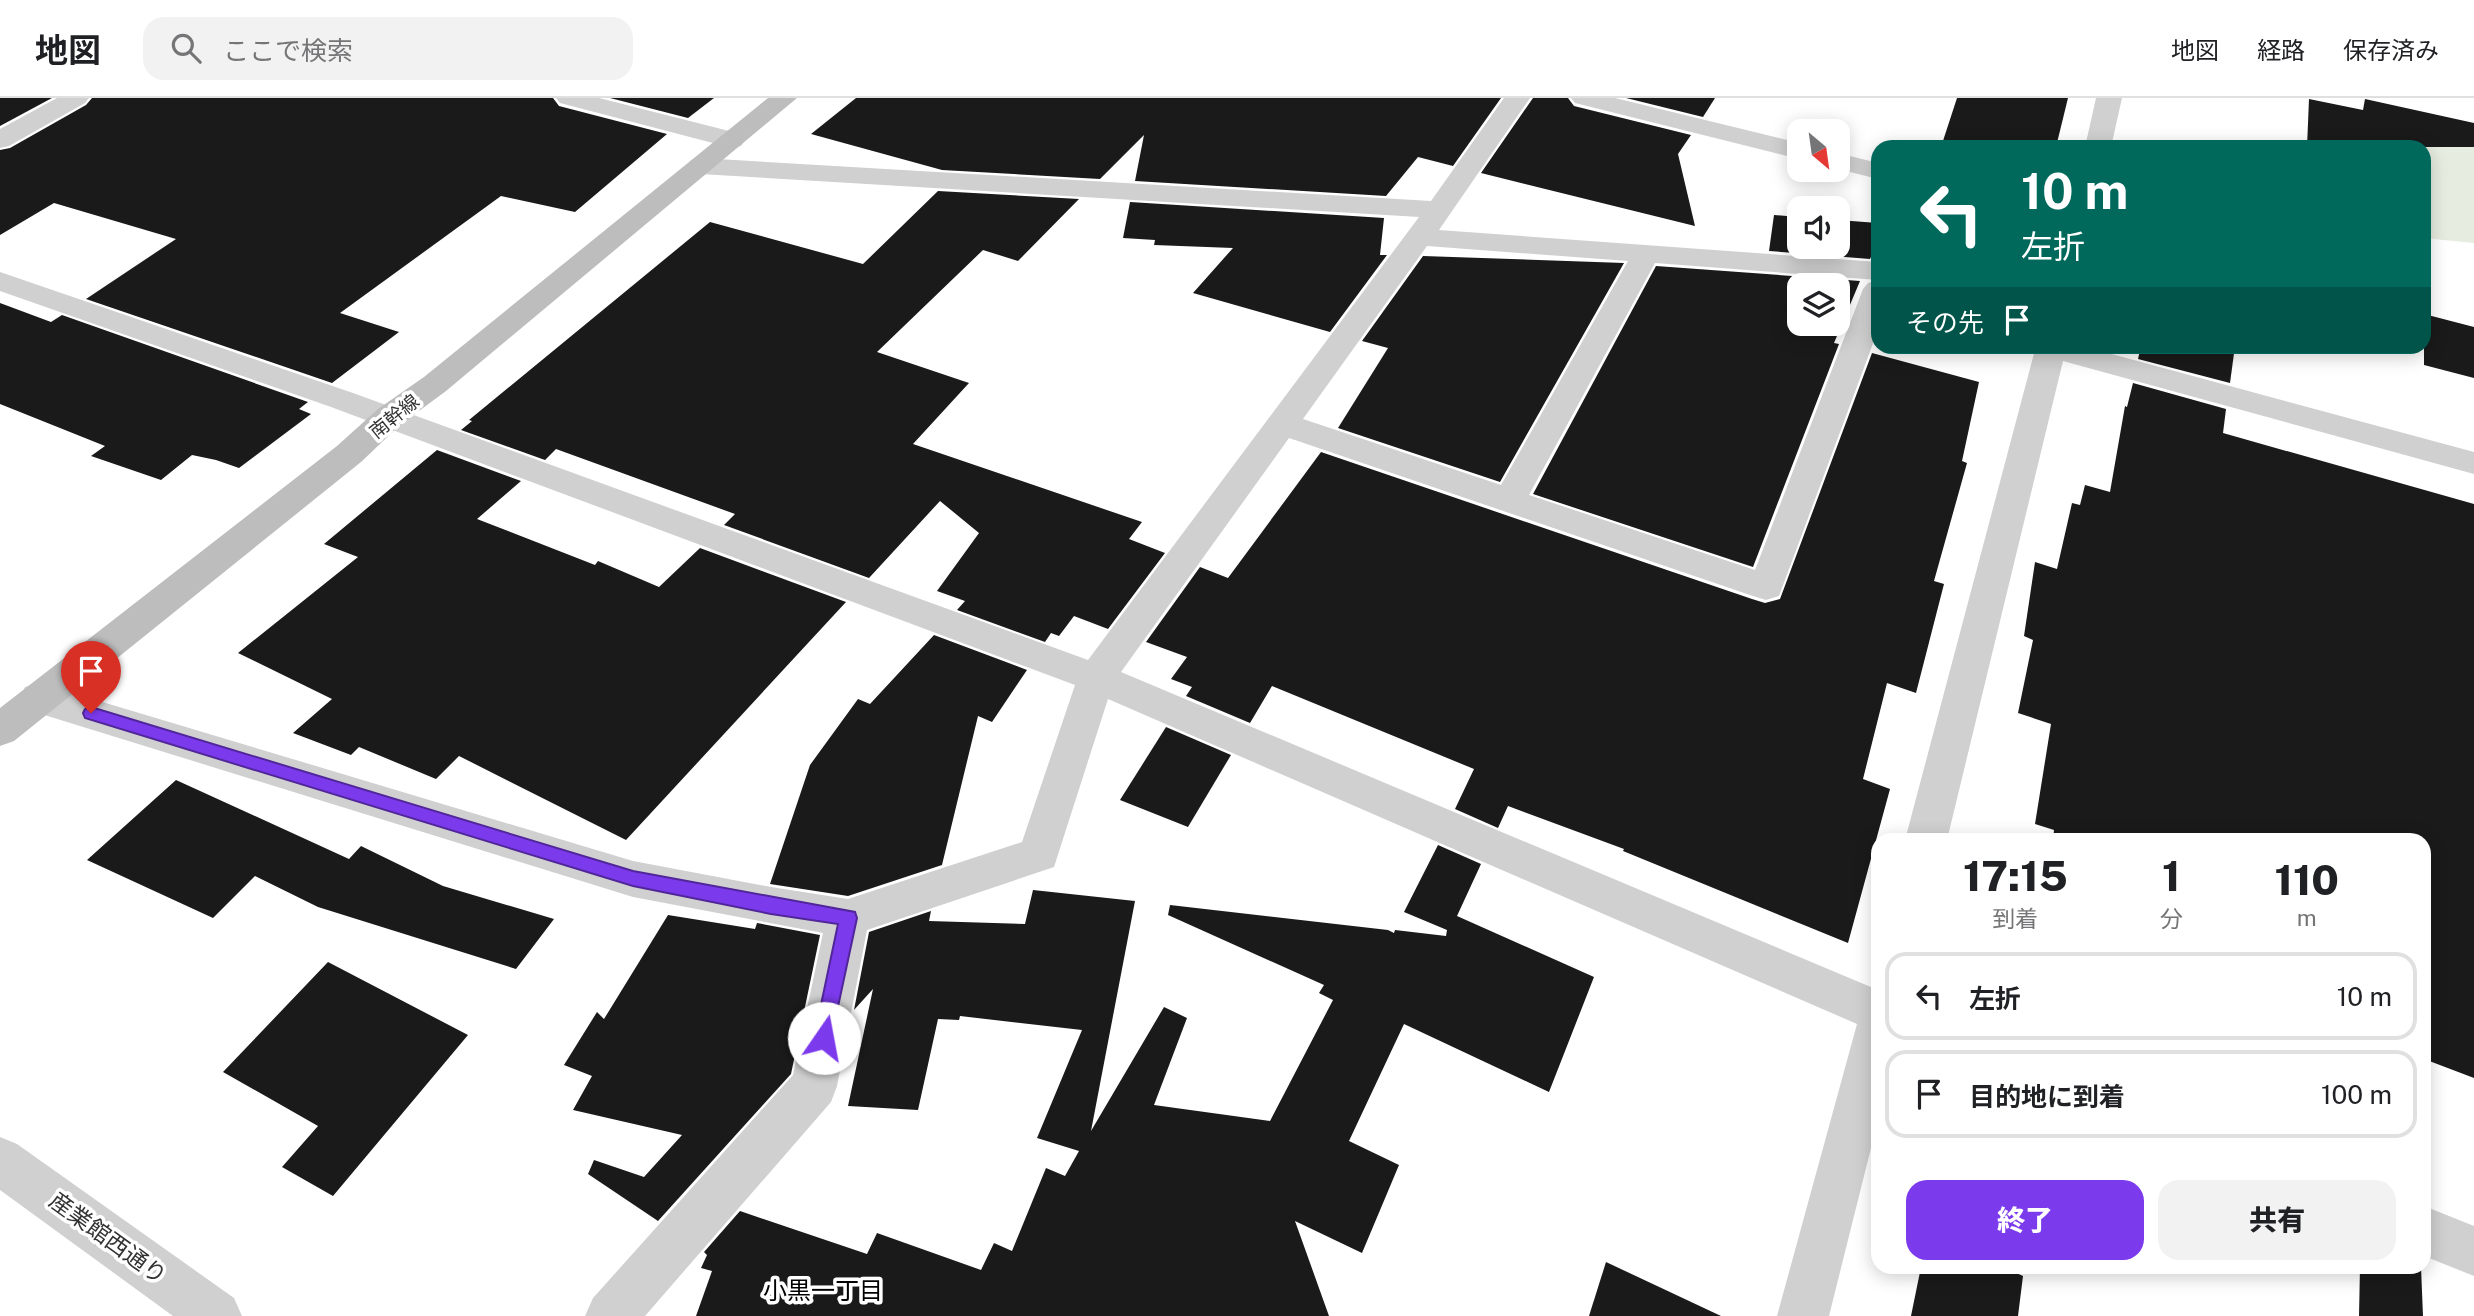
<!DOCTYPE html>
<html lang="ja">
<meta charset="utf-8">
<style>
:root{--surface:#fff;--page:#f2f2f2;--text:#202124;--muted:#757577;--line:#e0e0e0;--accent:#7c3aed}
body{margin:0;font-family:"Public Sans","Noto Sans JP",sans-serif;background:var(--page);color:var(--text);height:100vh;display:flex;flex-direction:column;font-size:26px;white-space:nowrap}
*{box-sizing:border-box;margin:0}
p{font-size:23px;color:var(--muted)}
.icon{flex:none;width:38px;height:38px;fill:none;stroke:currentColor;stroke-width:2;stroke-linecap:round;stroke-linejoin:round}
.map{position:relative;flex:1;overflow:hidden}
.panel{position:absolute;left:1871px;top:735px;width:560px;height:441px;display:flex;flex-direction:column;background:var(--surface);border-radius:21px;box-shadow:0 4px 18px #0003}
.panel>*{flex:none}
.guide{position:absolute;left:1871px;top:42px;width:560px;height:214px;border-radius:21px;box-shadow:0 4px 18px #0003;background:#00695c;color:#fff;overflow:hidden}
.needle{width:46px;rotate:151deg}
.buttons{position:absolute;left:1787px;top:21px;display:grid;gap:14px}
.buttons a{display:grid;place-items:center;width:63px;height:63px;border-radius:14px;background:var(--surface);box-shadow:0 4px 18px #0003;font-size:35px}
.pin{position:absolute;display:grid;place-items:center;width:60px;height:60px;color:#fff;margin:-72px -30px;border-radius:50% 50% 50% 0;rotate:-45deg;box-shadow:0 0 7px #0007}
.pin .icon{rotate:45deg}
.me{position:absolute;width:77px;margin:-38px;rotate:12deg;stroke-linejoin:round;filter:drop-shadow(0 0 5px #0008)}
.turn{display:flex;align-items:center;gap:24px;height:147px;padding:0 35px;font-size:32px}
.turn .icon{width:91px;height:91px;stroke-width:2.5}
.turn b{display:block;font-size:49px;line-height:60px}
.then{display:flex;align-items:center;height:66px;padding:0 35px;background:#0003;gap:14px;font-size:26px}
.eta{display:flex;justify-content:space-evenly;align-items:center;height:119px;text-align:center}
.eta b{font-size:42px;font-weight:800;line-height:49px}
.cta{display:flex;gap:14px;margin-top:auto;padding:14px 35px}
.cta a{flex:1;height:80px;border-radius:21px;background:var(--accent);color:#fff;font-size:28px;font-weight:800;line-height:80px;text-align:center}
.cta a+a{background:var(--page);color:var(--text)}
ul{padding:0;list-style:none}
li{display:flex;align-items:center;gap:21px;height:88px;margin:0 14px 10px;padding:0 21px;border:4px solid var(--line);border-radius:21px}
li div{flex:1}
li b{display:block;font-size:26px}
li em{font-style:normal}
header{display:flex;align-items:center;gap:42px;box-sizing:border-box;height:98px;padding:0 35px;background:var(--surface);border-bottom:2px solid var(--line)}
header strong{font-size:33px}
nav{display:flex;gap:38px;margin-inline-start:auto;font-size:24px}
.search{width:490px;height:63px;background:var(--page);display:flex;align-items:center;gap:18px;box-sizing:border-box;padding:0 24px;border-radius:21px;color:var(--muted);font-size:26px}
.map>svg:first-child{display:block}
.green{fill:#e6ecdf}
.building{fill:#1a1a1a;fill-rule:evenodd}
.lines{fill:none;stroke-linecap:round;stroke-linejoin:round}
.minor{fill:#d0d0d0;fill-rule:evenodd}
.tertiary{fill:#d0d0d0;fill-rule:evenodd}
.secondary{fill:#bdbdbd;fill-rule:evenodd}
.route{fill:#7c3aed;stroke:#51269a;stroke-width:2}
.labels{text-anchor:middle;stroke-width:7;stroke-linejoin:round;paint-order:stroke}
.street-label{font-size:19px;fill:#333;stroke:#fff}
.near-street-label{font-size:23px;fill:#333;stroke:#fff}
.near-neighbourhood-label{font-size:24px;fill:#000;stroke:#fff}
</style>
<header>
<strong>地図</strong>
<div class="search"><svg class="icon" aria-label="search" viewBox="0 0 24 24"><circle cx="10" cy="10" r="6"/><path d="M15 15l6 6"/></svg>ここで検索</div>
<nav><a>地図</a><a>経路</a><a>保存済み</a></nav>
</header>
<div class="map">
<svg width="2474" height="1218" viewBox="0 0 2474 1218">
<rect width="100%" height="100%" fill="#fff"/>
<polygon class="green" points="2474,37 2474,145 2424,140 2424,49 2375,49"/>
<g class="building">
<polygon points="0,0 52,0 0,28"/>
<polygon points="92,0 553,0 559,8 667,36 575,114 501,98 340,215 399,234 332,285 86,201 176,141 54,105 0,137 0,52 10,50 86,7"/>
<polygon points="610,0 714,0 688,20"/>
<polygon points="856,0 1501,0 1453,68 1418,59 1386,98 1135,83 1144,37 1100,81 942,72 811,36"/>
<polygon points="1533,0 1568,0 1574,8 1691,37 1678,56 1695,128 1481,75"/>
<polygon points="1626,0 1715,0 1703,19"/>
<polygon points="1957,0 2068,0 2056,49 1941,49"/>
<polygon points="2309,1 2363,12 2365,1 2474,25 2474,49 2307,49"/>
<polygon points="938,93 1079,101 1018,163 983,152 877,254 969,285 913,346 1142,424 1129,441 1165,455 1108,531 1074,518 1059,538 1051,535 1045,544 957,512 965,503 937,493 979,435 940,403 869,480 724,427 735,416 556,351 545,362 461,332 472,323 469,322 710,124 863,166"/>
<polygon points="1130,104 1384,120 1380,157 1387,157 1330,234 1193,195 1233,150 1154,147 1155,142 1123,140"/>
<polygon points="1774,117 1799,119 1799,149 1838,149 1838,122 1878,125 1878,143 1870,161 1769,153"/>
<polygon points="1423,158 1624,165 1500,384 1338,330 1388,250 1362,243"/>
<path d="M1656,168L1860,183L1834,245L1839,246L1753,469L1533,396ZM1799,187H1838V226H1799Z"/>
<polygon points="0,205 51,224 62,217 308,304 299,311 311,316 239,370 216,362 192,357 161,382 91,358 105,348 0,306"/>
<polygon points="2424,216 2474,229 2474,280 2424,267"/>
<polygon points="2141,248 2235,248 2230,285 2138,261"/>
<polygon points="1872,255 1979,284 1962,363 1967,365 1934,483 1944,486 1916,595 1887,585 1863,681 1890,691 1848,845 1623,753 1624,751 1508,708 1498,730 1455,711 1474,671 1272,588 1250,625 1186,598 1192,589 1171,581 1187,559 1146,544 1200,469 1228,480 1321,354 1752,501 1765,505 1780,501"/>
<polygon points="2133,285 2226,311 2223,335 2474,406 2474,980 2424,961 2424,742 2053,742 2054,732 2035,726 2051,626 2018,615 2033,542 2024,538 2035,464 2057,471 2072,405 2080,407 2085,387 2110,394 2125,308 2127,309"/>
<polygon points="437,352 521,383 477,421 595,467 598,463 659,489 700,450 846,504 626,742 459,658 436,681 359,649 351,657 293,635 332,601 238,555 358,459 324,446"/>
<polygon points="934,537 1027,572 992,624 978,618 942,767 848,798 770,786 810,667 858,601 870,606"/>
<polygon points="1166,629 1231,657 1188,729 1120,702"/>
<polygon points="176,682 349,761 361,748 443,788 554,821 516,871 318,809 255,778 213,820 87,762"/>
<polygon points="1438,747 1481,766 1457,818 1594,879 1549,994 1404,926 1349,1043 1399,1067 1362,1155 1295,1123 1329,1218 696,1218 712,1173 701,1170 707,1157 704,1154 740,1113 867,1156 877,1135 981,1172 994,1145 1012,1153 1046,1070 1065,1078 1079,1053 1037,1040 1082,932 960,918 959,922 938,921 918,1012 848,1008 873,891 854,912 869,834 931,813 929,823 1025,826 1033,792 1135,803 1091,1033 1164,909 1187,920 1154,1007 1270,1023 1333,902 1319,895 1324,887 1168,817 1170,807 1388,832 1394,835 1395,832 1446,838 1447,832 1404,814"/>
<polygon points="668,817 755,831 757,825 820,837 791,976 658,1123 588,1076 594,1062 644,1079 682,1037 573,1012 592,978 564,967 597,914 604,921"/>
<polygon points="328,864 468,937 333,1098 282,1069 318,1028 223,974"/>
<polygon points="1606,1164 1721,1218 1589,1218"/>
<polygon points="1921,1169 2003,1169 2023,1178 2018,1218 1911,1218"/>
<polygon points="2360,1169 2421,1169 2423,1218 2359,1218"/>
</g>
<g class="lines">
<g class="minor">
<polygon points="57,0 89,0 85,5 9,48 0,50 0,31"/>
<polygon points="556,0 599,0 741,36 745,42 741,48 732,50 560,5"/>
<path d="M1504,0H1530L1439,132L1878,164V182L1655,165L1529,397L1755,472L1863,191L1868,185L1878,182V232L1779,498L1766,502L1753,498L1289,340L1121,574L1878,892V1022L1829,1218H1777L1857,926L1108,601L1054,769L867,832L837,988L831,1004L645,1218H585L593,1200L793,977L823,835L633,799L25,611L20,600L25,589L39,585L633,763L771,789L848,801L1022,744L1075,587L331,309L0,193V174L353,295L1088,562L1419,119L700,76L691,74L687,68L691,62L700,60L1431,103ZM1427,148L1628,163L1501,387L1303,321Z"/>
<polygon points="1571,0 1615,0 1799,45 1799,61 1575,5"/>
<polygon points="2096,0 2122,0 2111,49 2085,49"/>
<polygon points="1838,55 1878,65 1878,81 1838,71"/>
<polygon points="2036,248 2082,248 2474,354 2474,376 2063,263 1947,742 1905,742"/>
<polygon points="2424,1108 2474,1128 2474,1178 2424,1158"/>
</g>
<polygon class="tertiary" points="0,1039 17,1046 234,1200 242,1218 173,1218 0,1092"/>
<polygon class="secondary" points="768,0 797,0 446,293 400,327 361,364 14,643 0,648 0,610 337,348 378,311 424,279"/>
</g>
<polygon class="route" points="91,609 633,773 855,814 857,820 830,946 824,949 817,946 814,940 838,826 771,816 633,788 85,620 83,615 85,611"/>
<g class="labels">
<g class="street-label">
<text transform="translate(394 318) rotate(-39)" y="7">南幹線</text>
</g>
<g class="near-street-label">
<text transform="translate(108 1140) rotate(36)" y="8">産業館西通り</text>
</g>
<g class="near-neighbourhood-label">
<text x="823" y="1201">小黒一丁目</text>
</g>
</g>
</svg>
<div class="buttons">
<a><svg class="needle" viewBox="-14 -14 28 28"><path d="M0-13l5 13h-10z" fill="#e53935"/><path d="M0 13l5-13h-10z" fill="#757577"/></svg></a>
<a><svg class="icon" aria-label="sound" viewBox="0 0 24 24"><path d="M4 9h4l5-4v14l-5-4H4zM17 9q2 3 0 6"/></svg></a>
<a><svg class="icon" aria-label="layers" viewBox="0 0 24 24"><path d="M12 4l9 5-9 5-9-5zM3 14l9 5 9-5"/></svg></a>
</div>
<div class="pin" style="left:91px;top:615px;background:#d93025"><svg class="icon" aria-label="arrive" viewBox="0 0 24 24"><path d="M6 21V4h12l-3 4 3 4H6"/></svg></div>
<svg class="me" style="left:824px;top:940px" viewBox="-20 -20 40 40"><circle r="19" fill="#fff"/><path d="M0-13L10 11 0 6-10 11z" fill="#7c3aed"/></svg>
<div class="guide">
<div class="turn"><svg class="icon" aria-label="left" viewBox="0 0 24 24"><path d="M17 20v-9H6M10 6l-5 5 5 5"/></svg><div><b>10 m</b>左折</div></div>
<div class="then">その先<svg class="icon" aria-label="arrive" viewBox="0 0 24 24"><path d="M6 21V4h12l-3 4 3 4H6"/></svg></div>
</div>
<section class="panel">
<div class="eta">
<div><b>17:15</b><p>到着</p></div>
<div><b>1</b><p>分</p></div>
<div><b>110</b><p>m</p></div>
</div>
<ul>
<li><svg class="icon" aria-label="left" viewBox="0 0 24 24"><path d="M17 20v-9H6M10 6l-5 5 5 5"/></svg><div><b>左折</b></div><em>10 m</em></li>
<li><svg class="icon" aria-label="arrive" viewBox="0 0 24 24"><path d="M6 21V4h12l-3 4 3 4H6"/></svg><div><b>目的地に到着</b></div><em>100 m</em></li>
</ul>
<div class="cta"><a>終了</a><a>共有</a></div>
</section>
</div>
